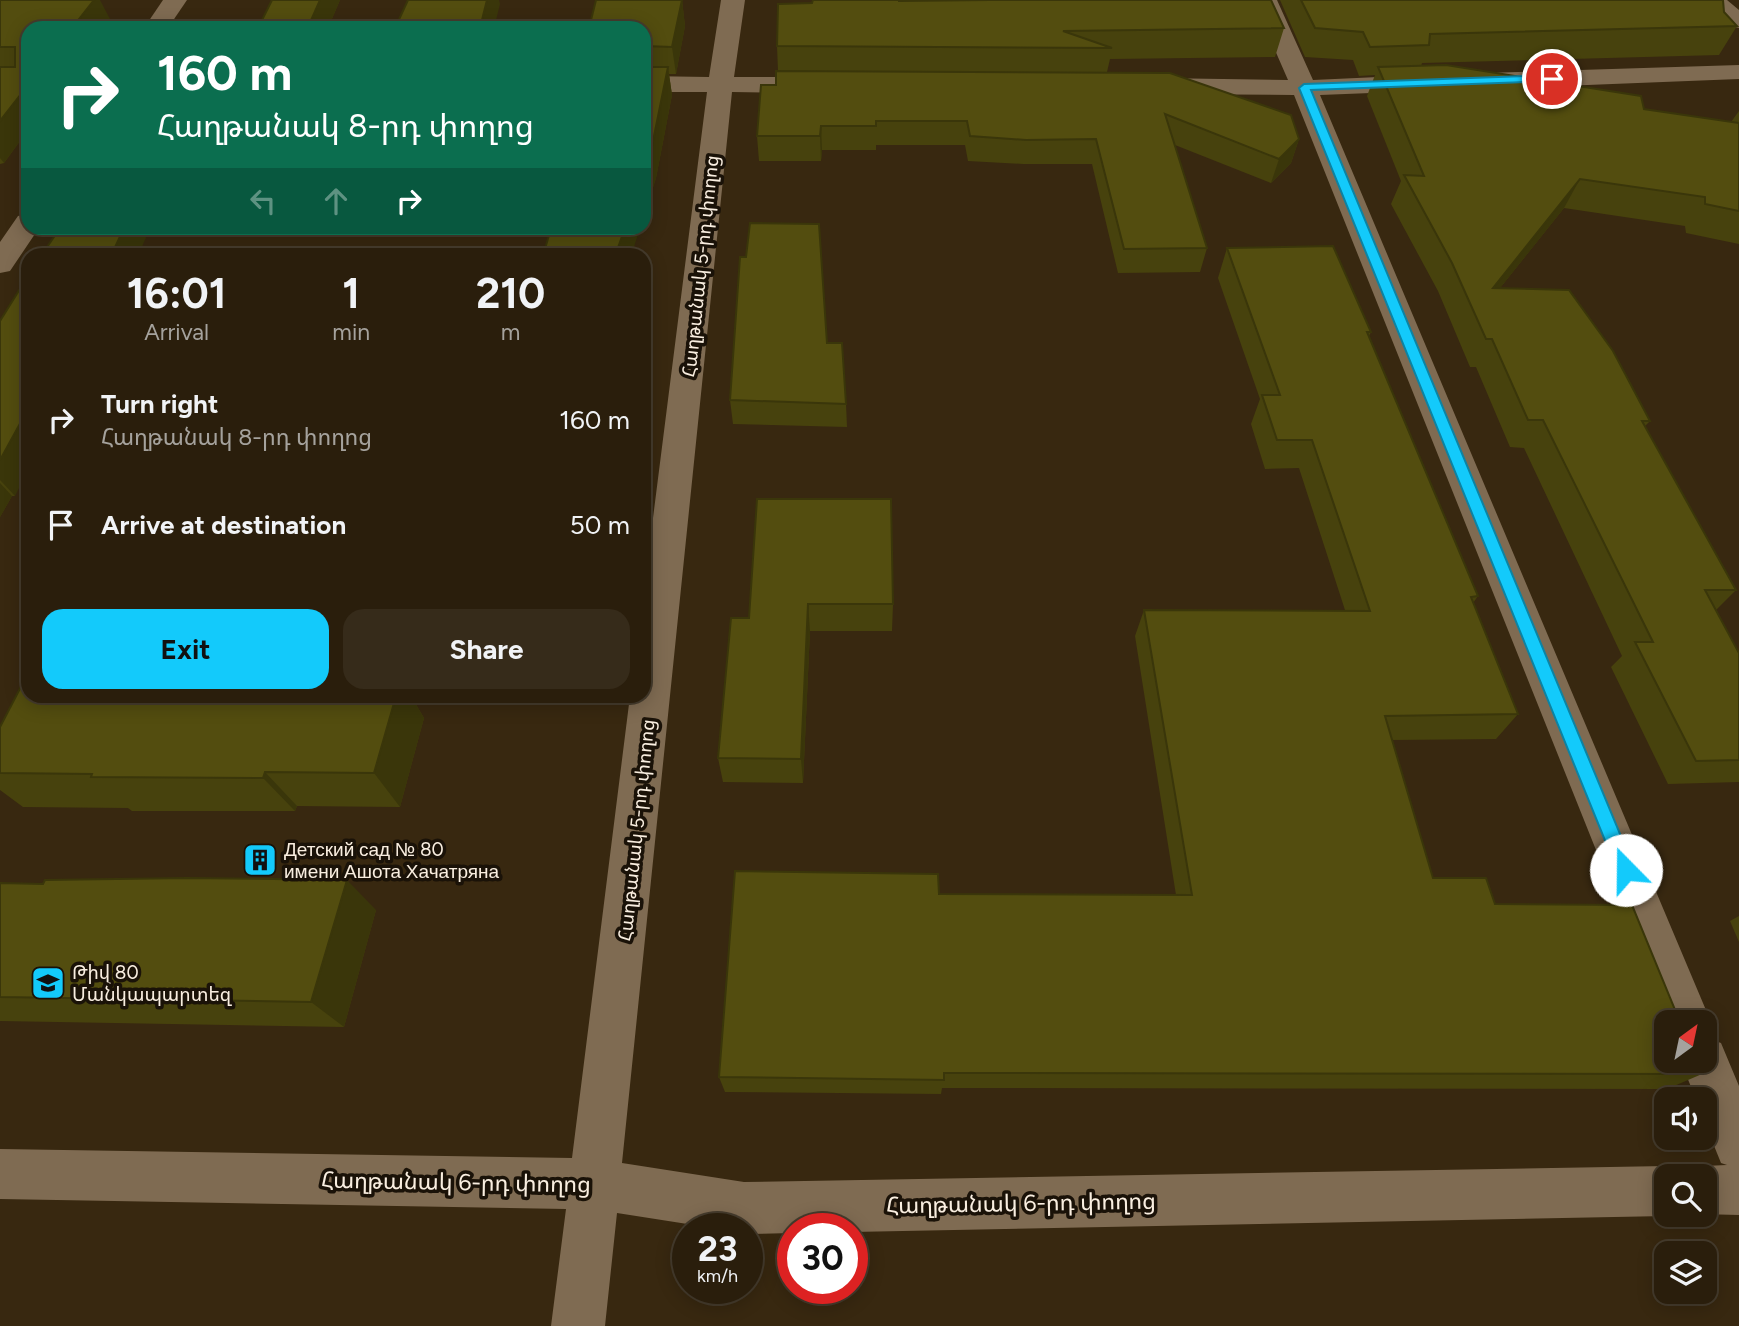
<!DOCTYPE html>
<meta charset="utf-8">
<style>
:root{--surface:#2a1e0c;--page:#362b1a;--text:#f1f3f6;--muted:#a5a29d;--line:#463c2d;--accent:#13cafb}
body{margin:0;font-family:Figtree,"Noto Sans Armenian",sans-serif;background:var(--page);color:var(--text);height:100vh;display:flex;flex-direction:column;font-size:26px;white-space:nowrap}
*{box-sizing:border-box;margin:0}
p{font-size:23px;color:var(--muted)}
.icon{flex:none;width:38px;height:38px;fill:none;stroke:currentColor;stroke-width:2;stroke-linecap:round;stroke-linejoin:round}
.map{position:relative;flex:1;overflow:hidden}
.panel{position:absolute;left:21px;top:248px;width:630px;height:455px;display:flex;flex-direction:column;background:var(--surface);border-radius:21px;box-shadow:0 4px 18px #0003,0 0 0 2px var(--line)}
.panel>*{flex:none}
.top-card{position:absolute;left:21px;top:21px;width:630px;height:214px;border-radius:21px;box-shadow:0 4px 18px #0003,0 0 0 2px var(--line);background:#0b6e4f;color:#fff;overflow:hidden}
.needle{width:46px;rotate:33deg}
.tools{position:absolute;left:1654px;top:1010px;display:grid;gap:14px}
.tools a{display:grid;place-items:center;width:63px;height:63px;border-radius:14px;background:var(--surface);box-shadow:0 4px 18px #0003,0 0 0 2px var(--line);font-size:35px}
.speed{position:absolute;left:672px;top:1213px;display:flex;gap:14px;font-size:35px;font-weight:700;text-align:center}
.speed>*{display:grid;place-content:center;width:91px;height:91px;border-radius:50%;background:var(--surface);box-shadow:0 4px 18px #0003,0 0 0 2px var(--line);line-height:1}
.speed small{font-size:18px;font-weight:400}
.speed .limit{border:10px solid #d22;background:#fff;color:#111}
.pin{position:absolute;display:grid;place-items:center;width:60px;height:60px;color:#fff;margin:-30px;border:4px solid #fff;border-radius:50%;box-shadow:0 2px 7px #0007}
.me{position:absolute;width:77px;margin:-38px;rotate:338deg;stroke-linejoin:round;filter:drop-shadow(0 0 5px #0008)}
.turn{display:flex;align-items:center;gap:24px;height:147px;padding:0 21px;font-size:32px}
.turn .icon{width:91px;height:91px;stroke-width:2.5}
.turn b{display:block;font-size:49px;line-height:60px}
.lanes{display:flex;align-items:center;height:66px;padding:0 21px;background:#0003;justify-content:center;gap:35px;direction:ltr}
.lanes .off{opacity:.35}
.eta{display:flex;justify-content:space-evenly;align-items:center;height:119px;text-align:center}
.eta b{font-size:42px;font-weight:700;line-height:49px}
.primary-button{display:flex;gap:14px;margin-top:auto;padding:14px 21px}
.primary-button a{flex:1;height:80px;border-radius:21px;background:var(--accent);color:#111;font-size:28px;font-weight:700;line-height:80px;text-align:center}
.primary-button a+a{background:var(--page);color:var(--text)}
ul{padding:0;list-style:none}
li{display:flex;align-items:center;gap:21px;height:105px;padding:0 21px}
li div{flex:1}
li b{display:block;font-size:26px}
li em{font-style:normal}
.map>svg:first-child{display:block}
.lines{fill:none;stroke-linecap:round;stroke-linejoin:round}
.street{fill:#7f6b52;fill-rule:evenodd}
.wall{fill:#47420d}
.shaded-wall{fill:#3a360a}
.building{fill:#534d0f;stroke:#3a360a;stroke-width:2}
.route{fill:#13cafb;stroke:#0c83a3;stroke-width:2}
.labels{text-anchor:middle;stroke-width:7;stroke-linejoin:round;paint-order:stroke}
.street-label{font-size:19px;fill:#f9eee0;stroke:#1a1208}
.poi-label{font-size:19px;fill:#f9eee0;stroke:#1a1208;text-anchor:start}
.near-street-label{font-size:23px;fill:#f9eee0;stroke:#1a1208}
</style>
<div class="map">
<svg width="1739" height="1326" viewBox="0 0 1739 1326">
<rect width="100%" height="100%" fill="#382810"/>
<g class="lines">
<g class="street">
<polygon points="163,0 187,0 168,28 144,28"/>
<polygon points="721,0 745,0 734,77 813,77 822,80 826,85 822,90 813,93 732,92 622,1163 744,1182 1666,1166 1685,1176 1704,1166 1727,1165 1721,1163 1704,1121 1704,1099 1696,1099 1680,1060 1704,1060 1704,1022 1666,1022 1666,1025 1294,95 1157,94 1148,91 1144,86 1148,81 1157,78 1288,80 1253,0 1277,0 1313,80 1422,75 1431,78 1435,83 1431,88 1422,91 1320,95 1711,1022 1705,1037 1721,1043 1739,1086 1739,1215 1699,1214 1704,1214 1704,1176 1666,1176 1666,1214 1671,1214 1666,1216 852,1232 852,1228 793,1228 793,1233 747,1234 747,1228 713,1228 617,1213 605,1326 551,1326 566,1209 0,1199 0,1149 572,1158 630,696 644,696 644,589 707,92 644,92 644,76 709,77"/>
<polygon points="1700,0 1727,0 1739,10 1739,28 1731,26"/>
<polygon points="1739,65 1739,79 1486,89 1477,86 1473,81 1477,76 1486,73"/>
<polygon points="28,213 28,228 39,228 10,271 0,273 0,242 18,216"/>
</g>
</g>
<g class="wall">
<polygon points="0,0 110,19 104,28 28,28 28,130 4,163 0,164"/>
<polygon points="272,0 340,0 328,28 262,28 260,24"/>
<polygon points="682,0 685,26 676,74 669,74 672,95 656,178 644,215 644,28"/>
<polygon points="985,0 1271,0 1284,28 1275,57 1110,59 1107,72 1299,139 1291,163 1271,183 1175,145 1207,248 1200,272 1118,273 1092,164 1023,164 968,161 965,145 876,145 876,150 822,150 821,161 759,161 757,136 776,85 778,71 777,46 899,1"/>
<polygon points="1280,0 1723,0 1724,12 1737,26 1719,55 1422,63 1421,66 1644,109 1731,122 1739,111 1739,244 1686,233 1685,226 1564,208 1500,288 1650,421 1645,426 1736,590 1716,610 1739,653 1739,782 1668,784 1611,667 1622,656 1524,448 1510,447 1476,367 1470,367 1438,291 1391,204 1401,181 1367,96 1375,75 1359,76 1353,60 1305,57"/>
<polygon points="1227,248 1371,332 1369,336 1478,596 1473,603 1518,714 1496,739 1392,740 1433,878 1495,904 1702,1074 1667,1089 942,1088 941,1094 725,1092 719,1077 939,894 1176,895 1135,636 1144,610 1345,610 1299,468 1265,469 1251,424 1260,399 1218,278"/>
<polygon points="0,321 15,496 12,496 0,517"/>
<polygon points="827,343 846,404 847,427 733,424 730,400"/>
<polygon points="757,499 893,604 892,631 810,631 803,783 723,782 718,758 749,618"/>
<polygon points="28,696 411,696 424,718 400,807 297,806 295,811 132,811 128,808 23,807 0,790 0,727"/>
<polygon points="0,883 43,884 376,910 344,1027 0,1021"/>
<polygon points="1739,916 1739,942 1730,921"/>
</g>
<g class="shaded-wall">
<polygon points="94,0 100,0 110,19 104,28 72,28"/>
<polygon points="320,0 340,0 328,28 311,28 309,25"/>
<polygon points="487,0 499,0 500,4 494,28 480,28"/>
<polygon points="682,0 685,26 676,74 672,47"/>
<polygon points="668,67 672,95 656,178 644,215 644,172"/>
<polygon points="28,85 28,130 4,163 0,158 0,121"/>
<polygon points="821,126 822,150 821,161 820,136"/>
<polygon points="1299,139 1291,163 1271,183 1279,159"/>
<polygon points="1580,179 1564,208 1477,317 1493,288"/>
<polygon points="124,228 150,228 138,256 111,256"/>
<polygon points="625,228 640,228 631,256 615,256"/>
<polygon points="28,409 28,470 15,496 0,480 0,460"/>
<polygon points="0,483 12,496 0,517"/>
<polygon points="808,604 810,631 803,783 801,759"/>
<polygon points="396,696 411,696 424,718 400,807 374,773"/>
<polygon points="265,772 297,806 295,811 263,778"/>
<polygon points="347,880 376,910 344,1027 311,1002"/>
</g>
<g class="building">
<polygon points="0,0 94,0 72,28 28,28 28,85 0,121 0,67 15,67 15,47 0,47"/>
<polygon points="272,0 320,0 309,25 260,24"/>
<polygon points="408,0 487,0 480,28 395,28"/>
<polygon points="596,0 682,0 672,47 644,46 644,28 589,28"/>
<polygon points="813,0 899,0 899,1 990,0 1271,0 1284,28 1063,31 1112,48 777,46 778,4 812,3"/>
<polygon points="1301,0 1723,0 1724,12 1737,26 1430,34 1429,45 1370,47 1363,32 1315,28"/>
<polygon points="1446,65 1641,96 1644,109 1739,123 1739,211 1705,204 1705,197 1580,179 1493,288 1569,290 1613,351 1650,421 1642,421 1736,590 1705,590 1739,653 1739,760 1696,761 1635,642 1653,642 1543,420 1528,420 1492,339 1486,339 1452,263 1404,175 1424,176 1378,67"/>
<polygon points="644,67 668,67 651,151 644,172"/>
<polygon points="776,71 1170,73 1291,115 1299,139 1279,159 1165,114 1207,248 1124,249 1096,139 1026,140 970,136 967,121 876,121 876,126 821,126 820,136 757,136 761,85 776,85"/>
<polygon points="750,223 819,224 827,343 842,343 846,404 730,400 740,257 746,257"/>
<polygon points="60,228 124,228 111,256 41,256"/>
<polygon points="551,228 625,228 615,256 543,256"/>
<polygon points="1333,246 1371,332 1367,332 1478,596 1471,597 1518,714 1385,716 1433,878 1486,878 1495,904 1632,905 1680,1022 1666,1022 1666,1060 1696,1060 1702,1074 944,1073 944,1080 719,1077 735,871 938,874 939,894 1192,895 1144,610 1370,611 1312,440 1277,440 1262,395 1280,395 1227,248"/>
<polygon points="28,276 28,409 0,460 0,321"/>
<polygon points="757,499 891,499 893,604 808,604 801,759 718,758 731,618 749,618"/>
<polygon points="27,675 28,675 28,696 396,696 374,773 265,772 263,778 91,777 92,774 0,773 0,727"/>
<polygon points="187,878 347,880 311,1002 0,997 0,883 43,884 45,880"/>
</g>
<polygon class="route" points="1552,75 1557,79 1556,81 1311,90 1635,870 1632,876 1626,879 1620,876 1617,870 1299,88 1304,84"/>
<defs>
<symbol id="building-square" viewBox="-11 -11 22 22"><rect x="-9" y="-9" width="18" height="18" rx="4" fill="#13cafb" stroke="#1a1208"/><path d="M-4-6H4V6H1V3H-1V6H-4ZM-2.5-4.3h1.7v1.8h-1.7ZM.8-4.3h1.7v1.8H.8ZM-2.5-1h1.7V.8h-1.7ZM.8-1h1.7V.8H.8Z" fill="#111"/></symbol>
<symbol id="school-square" viewBox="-11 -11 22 22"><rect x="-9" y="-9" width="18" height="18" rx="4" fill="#13cafb" stroke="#1a1208"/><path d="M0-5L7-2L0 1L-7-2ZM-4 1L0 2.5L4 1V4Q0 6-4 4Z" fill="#111"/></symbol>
</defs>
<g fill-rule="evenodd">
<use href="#building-square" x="241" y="841" width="38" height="38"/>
<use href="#school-square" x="29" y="964" width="38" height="38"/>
</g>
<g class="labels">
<g class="street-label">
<text transform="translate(700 266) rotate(-84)" y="7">Հաղթանակ 5-րդ փողոց</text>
<text transform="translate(636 830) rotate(-84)" y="7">Հաղթանակ 5-րդ փողոց</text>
</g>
<g class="poi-label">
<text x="284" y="856">Детский сад № 80<tspan x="284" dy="22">имени Ашота Хачатряна</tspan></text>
<text x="72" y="979">Թիվ 80<tspan x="72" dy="22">Մանկապարտեզ</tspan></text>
</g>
<g class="near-street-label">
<text transform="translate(456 1182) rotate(1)" y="8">Հաղթանակ 6-րդ փողոց</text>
<text transform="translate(1021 1203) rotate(-1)" y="8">Հաղթանակ 6-րդ փողոց</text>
</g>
</g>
</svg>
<div class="tools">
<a><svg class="needle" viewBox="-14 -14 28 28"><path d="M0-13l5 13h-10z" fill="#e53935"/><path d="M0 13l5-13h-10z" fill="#a5a29d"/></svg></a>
<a><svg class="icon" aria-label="sound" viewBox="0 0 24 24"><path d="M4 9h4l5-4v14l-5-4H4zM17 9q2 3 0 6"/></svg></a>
<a><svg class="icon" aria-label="search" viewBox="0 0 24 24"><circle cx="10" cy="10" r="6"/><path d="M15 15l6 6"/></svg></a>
<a><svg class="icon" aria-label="layers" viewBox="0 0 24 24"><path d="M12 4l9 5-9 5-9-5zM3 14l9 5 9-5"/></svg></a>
</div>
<div class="speed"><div>23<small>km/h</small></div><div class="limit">30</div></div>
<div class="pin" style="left:1552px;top:79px;background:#d93025"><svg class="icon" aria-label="arrive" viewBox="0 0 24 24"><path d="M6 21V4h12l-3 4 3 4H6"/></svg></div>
<svg class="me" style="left:1626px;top:870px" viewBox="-20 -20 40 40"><circle r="19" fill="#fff"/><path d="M0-13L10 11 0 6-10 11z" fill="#13cafb"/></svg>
<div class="top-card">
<div class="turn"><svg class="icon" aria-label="right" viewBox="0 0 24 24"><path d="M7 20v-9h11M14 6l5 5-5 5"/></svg><div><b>160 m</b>Հաղթանակ 8-րդ փողոց</div></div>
<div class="lanes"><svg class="icon off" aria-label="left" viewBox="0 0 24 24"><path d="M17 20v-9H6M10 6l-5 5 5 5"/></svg><svg class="icon off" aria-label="ahead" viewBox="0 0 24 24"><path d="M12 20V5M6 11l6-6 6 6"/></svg><svg class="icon" aria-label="right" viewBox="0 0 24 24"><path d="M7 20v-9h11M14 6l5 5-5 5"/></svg></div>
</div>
<section class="panel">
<div class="eta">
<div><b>16:01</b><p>Arrival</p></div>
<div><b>1</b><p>min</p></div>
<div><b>210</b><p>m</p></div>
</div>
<ul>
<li><svg class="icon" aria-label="right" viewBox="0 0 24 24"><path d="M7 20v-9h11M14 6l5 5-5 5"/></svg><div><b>Turn right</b><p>Հաղթանակ 8-րդ փողոց</p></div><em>160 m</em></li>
<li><svg class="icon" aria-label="arrive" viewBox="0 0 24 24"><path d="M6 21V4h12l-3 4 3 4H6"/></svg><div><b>Arrive at destination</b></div><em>50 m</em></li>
</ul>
<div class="primary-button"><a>Exit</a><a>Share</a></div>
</section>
</div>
